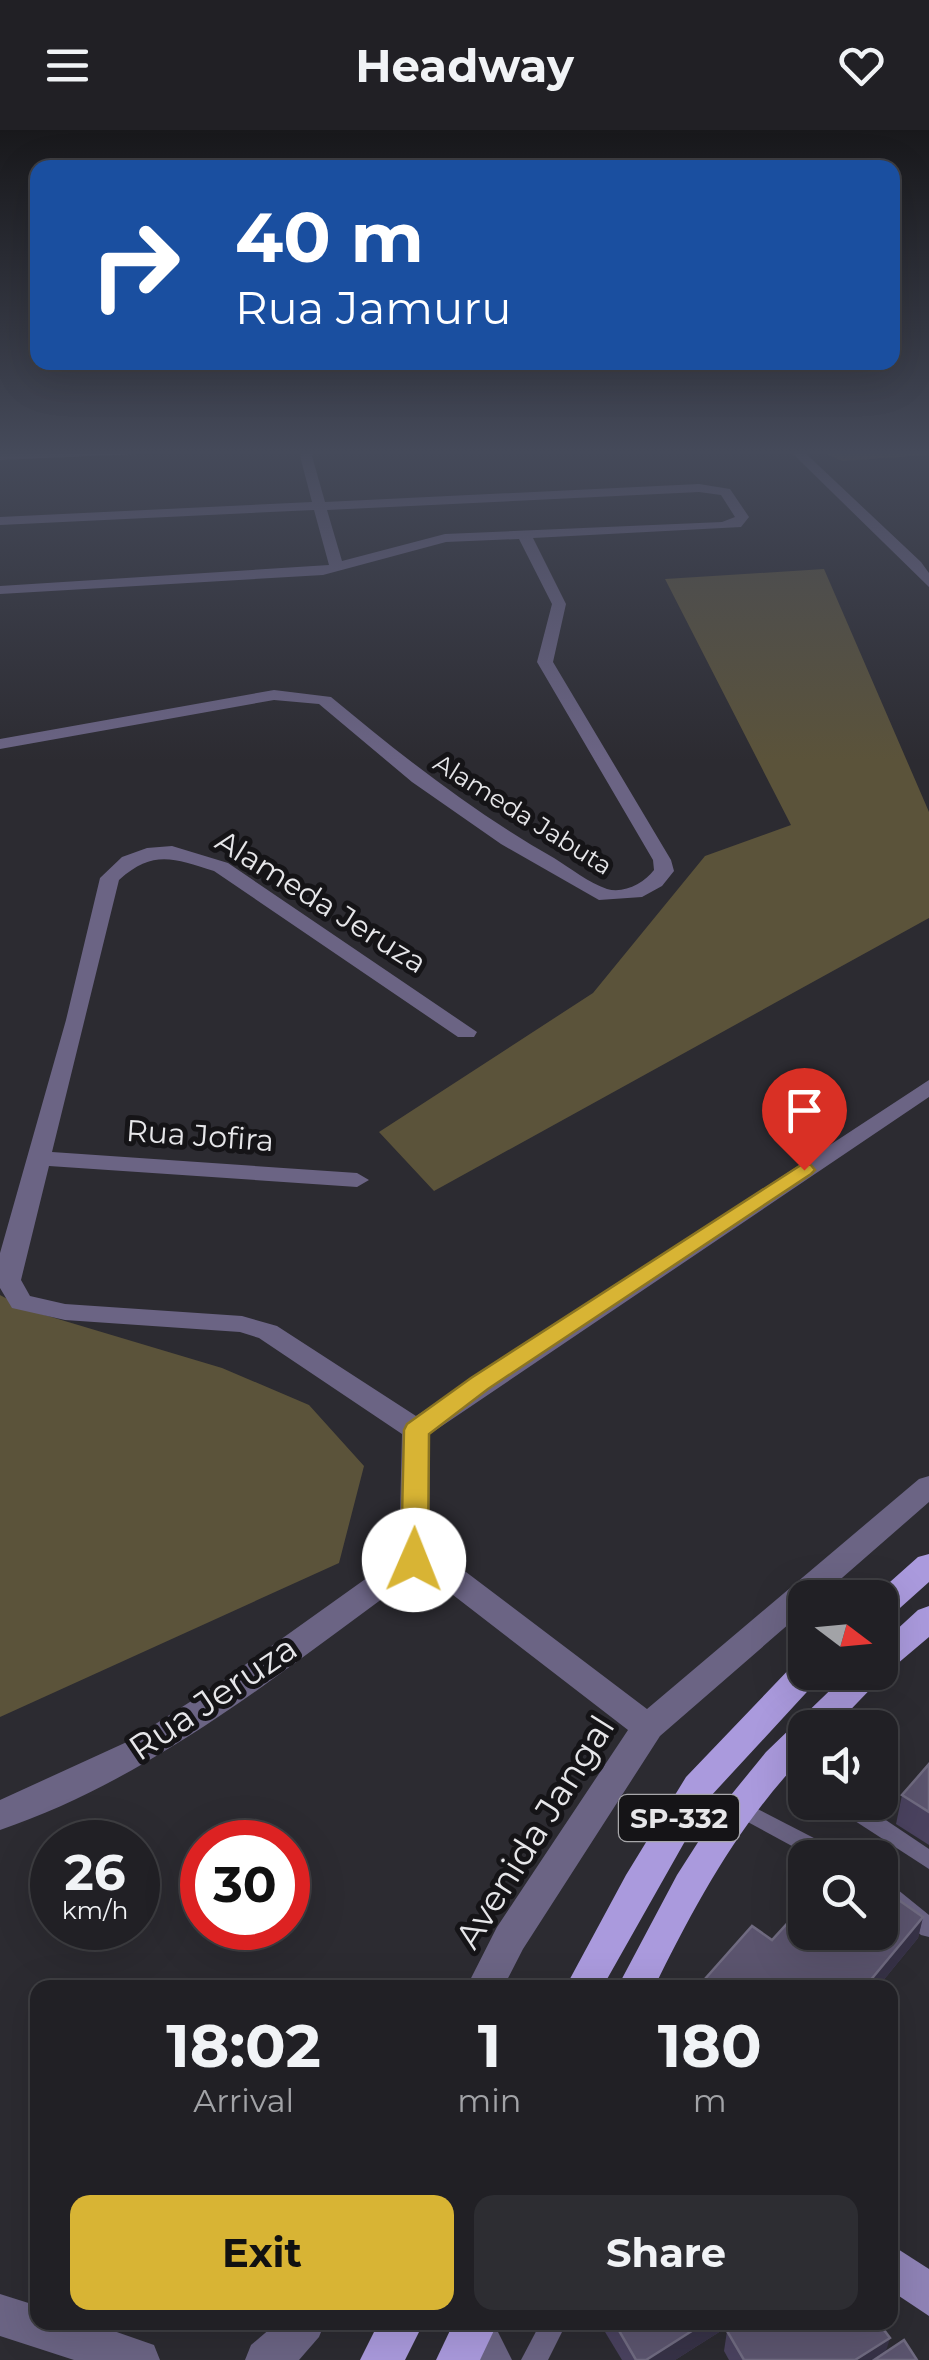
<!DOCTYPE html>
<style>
:root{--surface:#212025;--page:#2d2d32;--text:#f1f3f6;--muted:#a2a3a7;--line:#3e3e42;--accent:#d8b434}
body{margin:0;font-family:Montserrat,sans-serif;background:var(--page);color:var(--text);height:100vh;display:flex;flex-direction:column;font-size:38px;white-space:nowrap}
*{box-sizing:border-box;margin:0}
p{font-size:32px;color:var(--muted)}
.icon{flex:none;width:55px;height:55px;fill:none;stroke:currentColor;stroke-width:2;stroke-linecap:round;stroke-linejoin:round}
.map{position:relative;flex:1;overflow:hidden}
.details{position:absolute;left:30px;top:1850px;width:868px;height:350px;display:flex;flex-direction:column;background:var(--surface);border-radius:20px;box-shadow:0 10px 40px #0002,0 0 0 2px var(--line)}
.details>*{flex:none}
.banner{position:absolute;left:30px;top:30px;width:870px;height:210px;border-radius:20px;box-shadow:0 10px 40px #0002,0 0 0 2px var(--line);background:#1a4fa0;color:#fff;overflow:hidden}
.needle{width:65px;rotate:106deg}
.buttons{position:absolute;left:788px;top:1450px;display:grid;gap:20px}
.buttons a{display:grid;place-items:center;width:110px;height:110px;border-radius:20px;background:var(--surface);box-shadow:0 10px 40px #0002,0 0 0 2px var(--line);font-size:50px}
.speed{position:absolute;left:30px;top:1690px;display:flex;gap:20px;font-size:50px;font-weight:700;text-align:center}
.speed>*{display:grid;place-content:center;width:130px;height:130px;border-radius:50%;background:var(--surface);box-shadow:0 10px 40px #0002,0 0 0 2px var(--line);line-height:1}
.speed small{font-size:25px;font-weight:400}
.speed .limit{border:15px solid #d22;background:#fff;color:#111}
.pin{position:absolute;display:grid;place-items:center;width:85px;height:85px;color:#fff;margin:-102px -42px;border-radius:50% 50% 50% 0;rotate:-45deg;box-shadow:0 0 10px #0007}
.pin .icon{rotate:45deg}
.me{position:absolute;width:110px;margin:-55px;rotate:1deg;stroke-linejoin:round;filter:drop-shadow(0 0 8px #0008)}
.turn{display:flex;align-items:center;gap:35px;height:210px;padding:0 40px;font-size:45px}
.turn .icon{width:130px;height:130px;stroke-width:2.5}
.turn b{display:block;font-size:70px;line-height:85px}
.eta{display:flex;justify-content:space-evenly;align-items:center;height:170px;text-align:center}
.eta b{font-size:60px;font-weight:700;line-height:70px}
.action{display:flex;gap:20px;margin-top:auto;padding:20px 40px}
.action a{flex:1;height:115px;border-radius:20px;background:var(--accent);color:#111;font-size:40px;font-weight:700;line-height:115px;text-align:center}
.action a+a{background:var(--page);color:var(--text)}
header{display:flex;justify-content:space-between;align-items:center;height:130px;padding:0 40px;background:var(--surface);font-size:45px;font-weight:700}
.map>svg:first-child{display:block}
.green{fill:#5b533a}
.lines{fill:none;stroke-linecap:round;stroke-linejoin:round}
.lane{fill:#6b6484;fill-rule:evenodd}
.street{fill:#6b6484;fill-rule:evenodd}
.secondary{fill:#8f83b6;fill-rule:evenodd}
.primary{fill:#aa9add;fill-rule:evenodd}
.wall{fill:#4a425f}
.shaded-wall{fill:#373247}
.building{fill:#5b546e;stroke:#706b81;stroke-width:2.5}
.route{fill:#d8b434;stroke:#8c7522;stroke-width:2.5}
.labels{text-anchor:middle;stroke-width:10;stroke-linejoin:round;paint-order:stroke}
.far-street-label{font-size:25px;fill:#e6e6e9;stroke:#151417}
.shield{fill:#151417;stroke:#a7a7aa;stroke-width:2.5}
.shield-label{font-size:28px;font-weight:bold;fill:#e6e6e9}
.street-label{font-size:30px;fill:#e6e6e9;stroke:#151417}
.near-street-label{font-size:35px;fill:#e6e6e9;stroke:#151417}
</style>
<header><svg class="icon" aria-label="menu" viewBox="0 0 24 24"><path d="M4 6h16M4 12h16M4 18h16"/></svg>Headway<svg class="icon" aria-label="heart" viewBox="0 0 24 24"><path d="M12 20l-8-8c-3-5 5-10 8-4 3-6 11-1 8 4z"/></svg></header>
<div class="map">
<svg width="929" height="2230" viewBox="0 0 929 2230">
<rect width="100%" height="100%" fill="#2c2b31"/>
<g class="green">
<polygon points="816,319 929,319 929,325 842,331"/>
<polygon points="824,439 929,682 929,788 434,1061 379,1002 593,863 705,726 791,695 665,449"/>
<polygon points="0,1165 28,1180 222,1238 309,1275 364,1336 339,1433 0,1587"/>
</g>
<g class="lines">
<g class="lane">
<path d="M781,1618L805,1634V1653C793,1649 777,1637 771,1626L774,1620Z"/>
<polygon points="740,1670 841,1722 844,1728 814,1728 733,1684 730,1678 733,1672"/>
<polygon points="832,1672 859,1672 929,1719 929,1739 835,1678"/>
<polygon points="880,1748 887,1751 929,1785 929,1807 921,1805 880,1770"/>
<polygon points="541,2192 567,2192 548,2230 521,2230"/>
</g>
<g class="street">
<polygon points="76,319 166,319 160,323 0,330 0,322"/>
<path d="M304,319H316L312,326L325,372L699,354L730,359L749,387L741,397L533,408L566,474L553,532L671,730L674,741L662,756L642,767L599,770L501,714L412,652L319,574L274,570L0,619V609L274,560L331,567C402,626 473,682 554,728C570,738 589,753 607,759C624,764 644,753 654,740L653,730L537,532L552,474L519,409L446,412L323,445L0,464V456L329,435L314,380L0,395V387L312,372L300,326ZM699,362L721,365L735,387L722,392L445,404L342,431L327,380Z"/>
<polygon points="747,319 801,319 921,432 929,443 929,457 791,322 753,323"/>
<path d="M172,716L228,733L477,902L474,907H458L214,741C174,729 154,719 119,750L52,1022L357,1043L369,1050L357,1057L49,1036L21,1150L30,1166L65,1174L242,1186L277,1196L416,1286L929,950V967L430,1304L429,1424L466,1442L647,1579L919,1349L929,1346V1372L819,1468H805V1480L660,1606L523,1819L503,1858H466L497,1797L628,1600L444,1458L416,1444C285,1539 155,1647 0,1700V1670L129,1611L221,1552L399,1425L402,1304L259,1208L240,1202L65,1190L12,1178L0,1158V1123L66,890L100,748L122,727L147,718Z"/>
<polygon points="0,2164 38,2176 38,2192 88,2192 154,2215 160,2230 74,2230 0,2206"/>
<polygon points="278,2192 325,2192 319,2207 299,2230 245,2230 251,2215"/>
<polygon points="493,2192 512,2230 468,2230 445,2194"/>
</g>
<polygon class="secondary" points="890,2114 929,2139 929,2186 890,2160"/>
<g class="primary">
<polygon points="929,1424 929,1452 891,1486 880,1490 880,1468 872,1468 918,1427"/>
<path d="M929,1476V1507L884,1545L833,1598H805V1625C740,1692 695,1774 654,1858H617L677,1745L718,1681L766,1622L849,1542H880V1515L918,1480Z"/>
<polygon points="805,1530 805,1542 822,1542 817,1551 710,1667 602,1858 565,1858 626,1745 686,1647 795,1533"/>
<polygon points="379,2192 424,2192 405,2230 360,2230"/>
<polygon points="454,2192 498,2192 480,2230 436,2230"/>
</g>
</g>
<g class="wall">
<polygon points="929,1634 929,1715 896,1694 902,1665"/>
<polygon points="923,1787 918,1808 877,1858 703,1858 704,1850 772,1810"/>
<polygon points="599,2192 735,2192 675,2230 622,2230"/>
<polygon points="727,2201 886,2222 917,2230 729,2230 724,2221"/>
</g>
<g class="shaded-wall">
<polygon points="923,1787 918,1808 877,1858 864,1858"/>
<polygon points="706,2192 735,2192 675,2230 646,2230"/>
<polygon points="890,2208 884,2228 881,2230 855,2230"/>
</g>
<g class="building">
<polygon points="929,1634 929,1682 902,1665"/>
<polygon points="880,1757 923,1787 864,1858 714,1858 704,1850 752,1796 772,1810 805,1774 805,1802 880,1802"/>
<polygon points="614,2192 706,2192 646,2230 636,2230"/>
<polygon points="741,2192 878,2192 890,2208 855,2230 744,2230 727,2201"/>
<polygon points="904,2210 917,2230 874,2230"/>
</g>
<linearGradient id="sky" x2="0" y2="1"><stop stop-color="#18181b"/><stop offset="0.51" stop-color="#454a5a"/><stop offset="1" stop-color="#454a5a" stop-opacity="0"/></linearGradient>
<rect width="929" height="631" fill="url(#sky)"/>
<polygon class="route" points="804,1033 811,1035 815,1040 811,1044 488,1259 429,1304 428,1430 424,1437 405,1437 401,1430 404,1300 407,1294 471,1248"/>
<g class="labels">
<g class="far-street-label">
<text transform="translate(523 684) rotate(32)" y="9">Alameda Jabuta</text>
</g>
<rect class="shield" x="619" y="1665" width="120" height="46" rx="8"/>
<g class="shield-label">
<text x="679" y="1698">SP-332</text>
</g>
<g class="street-label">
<text transform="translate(321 772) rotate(32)" y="10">Alameda Jeruza</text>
<text transform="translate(200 1006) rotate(4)" y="10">Rua Jofira</text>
</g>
<g class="near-street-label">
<text transform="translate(213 1568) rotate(-34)" y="12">Rua Jeruza</text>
<text transform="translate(535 1702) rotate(-58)" y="12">Avenida Jangal</text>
</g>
</g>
</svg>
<div class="buttons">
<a><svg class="needle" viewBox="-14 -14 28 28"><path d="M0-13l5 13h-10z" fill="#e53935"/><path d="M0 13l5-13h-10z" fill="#a2a3a7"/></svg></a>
<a><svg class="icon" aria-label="sound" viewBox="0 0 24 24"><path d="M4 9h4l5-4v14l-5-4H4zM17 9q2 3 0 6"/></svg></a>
<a><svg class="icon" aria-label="search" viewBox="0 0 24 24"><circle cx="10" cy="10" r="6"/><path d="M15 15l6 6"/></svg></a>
</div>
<div class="speed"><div>26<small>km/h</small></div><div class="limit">30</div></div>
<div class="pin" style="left:804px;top:1040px;background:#d93025"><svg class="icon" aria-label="arrive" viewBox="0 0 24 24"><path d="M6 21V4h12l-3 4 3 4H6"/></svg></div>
<svg class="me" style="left:414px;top:1430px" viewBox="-20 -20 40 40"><circle r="19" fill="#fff"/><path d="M0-13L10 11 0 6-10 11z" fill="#d8b434"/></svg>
<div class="banner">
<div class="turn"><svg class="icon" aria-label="right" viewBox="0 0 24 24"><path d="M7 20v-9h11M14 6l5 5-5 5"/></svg><div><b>40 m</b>Rua Jamuru</div></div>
</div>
<section class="details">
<div class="eta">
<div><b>18:02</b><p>Arrival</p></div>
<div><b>1</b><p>min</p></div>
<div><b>180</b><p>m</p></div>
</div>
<div class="action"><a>Exit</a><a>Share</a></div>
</section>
</div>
